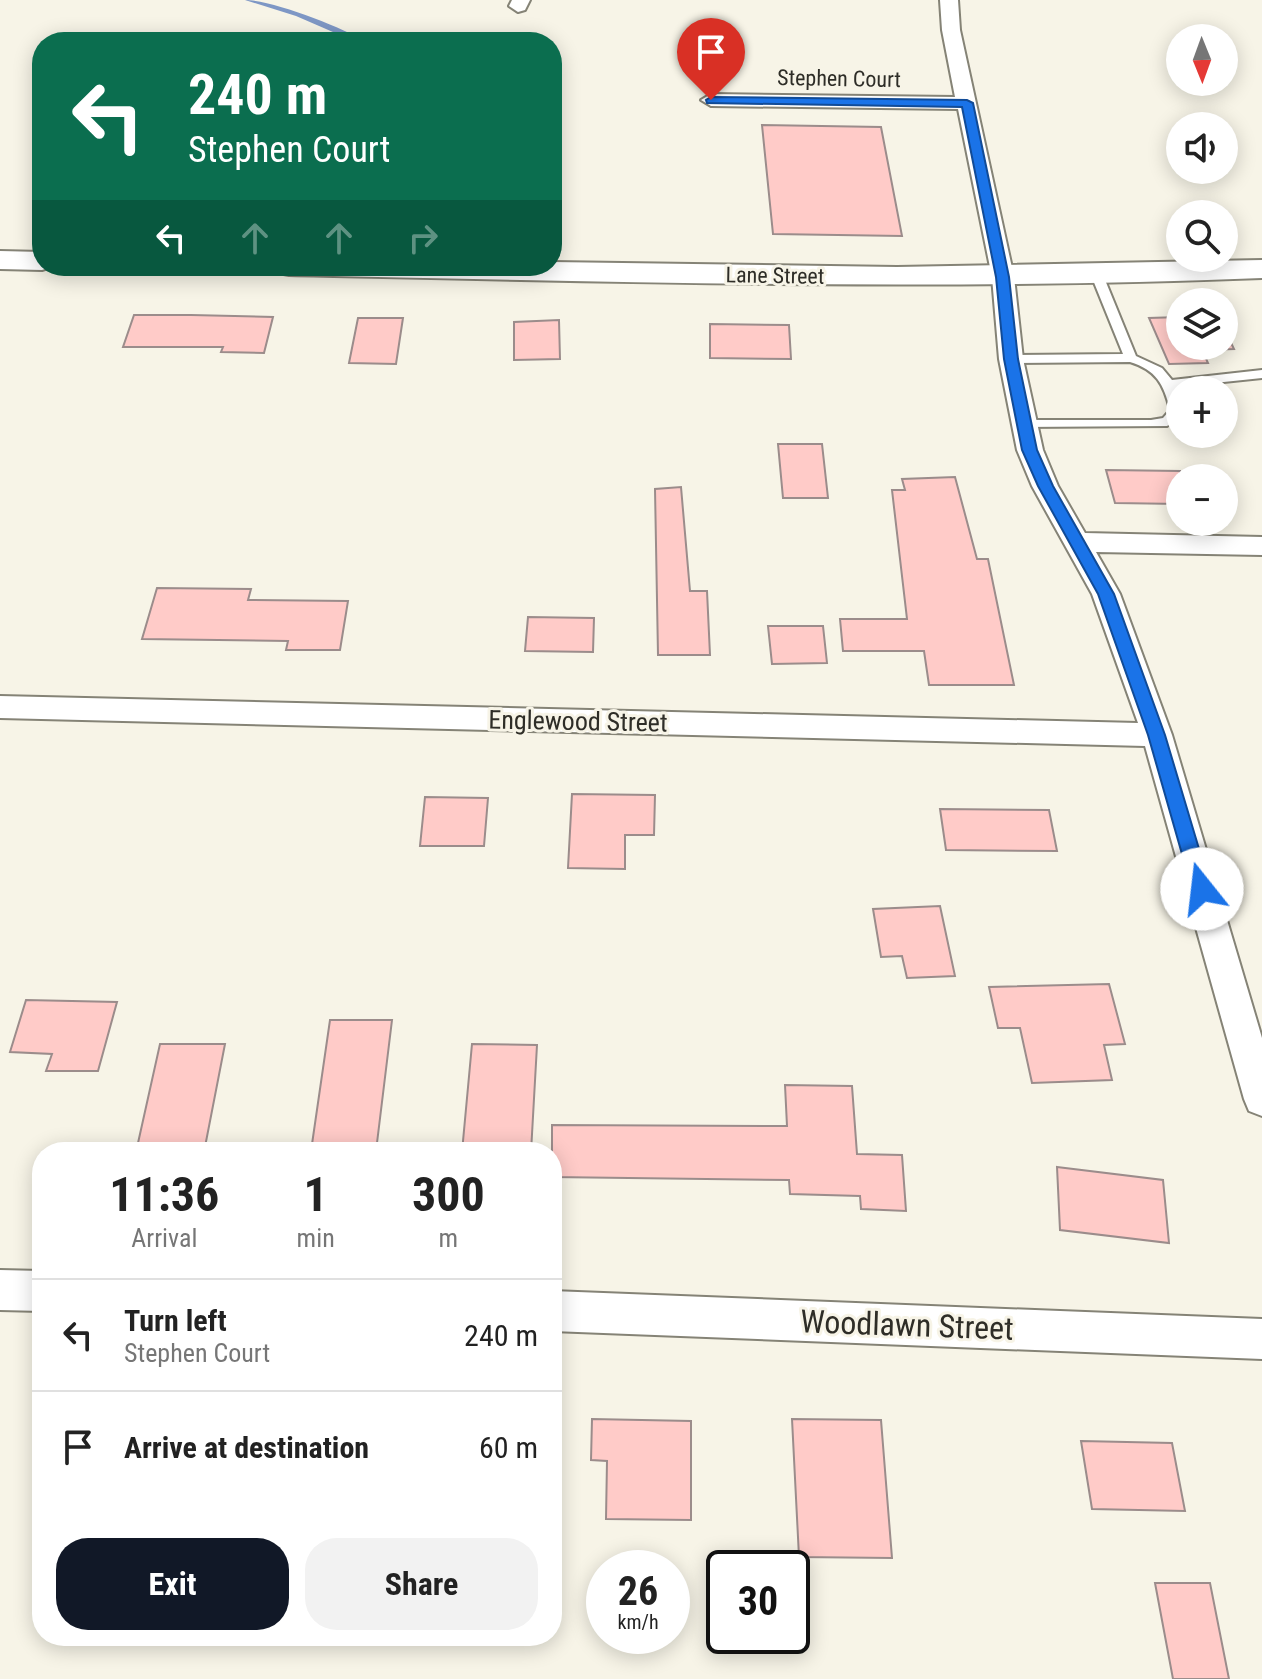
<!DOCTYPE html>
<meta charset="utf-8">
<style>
:root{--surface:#fff;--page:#f2f2f2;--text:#222;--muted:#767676;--line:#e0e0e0;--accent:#111827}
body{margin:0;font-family:"Roboto Condensed",sans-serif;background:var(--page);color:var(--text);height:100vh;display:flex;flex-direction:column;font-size:30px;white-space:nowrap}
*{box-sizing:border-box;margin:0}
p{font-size:26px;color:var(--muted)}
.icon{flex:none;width:44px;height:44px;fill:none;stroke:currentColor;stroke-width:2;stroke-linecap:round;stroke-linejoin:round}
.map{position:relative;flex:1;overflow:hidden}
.sheet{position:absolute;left:32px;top:1142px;width:530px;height:504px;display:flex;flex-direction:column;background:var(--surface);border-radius:32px;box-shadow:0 4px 20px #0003}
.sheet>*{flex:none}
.guide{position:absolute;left:32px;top:32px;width:530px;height:244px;border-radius:32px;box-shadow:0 4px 20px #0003;background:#0b6e4f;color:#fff;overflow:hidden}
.needle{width:52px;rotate:179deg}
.controls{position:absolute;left:1166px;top:24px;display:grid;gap:16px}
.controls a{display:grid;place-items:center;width:72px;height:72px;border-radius:50%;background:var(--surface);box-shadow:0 4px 20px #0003;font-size:40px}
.speed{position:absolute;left:586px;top:1550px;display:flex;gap:16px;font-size:40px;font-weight:700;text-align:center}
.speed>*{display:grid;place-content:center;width:104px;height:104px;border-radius:50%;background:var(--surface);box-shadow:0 4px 20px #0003;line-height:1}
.speed small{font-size:20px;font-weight:400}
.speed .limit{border:4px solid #111;border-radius:12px;background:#fff;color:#111}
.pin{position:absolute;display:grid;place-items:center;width:68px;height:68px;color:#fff;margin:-82px -34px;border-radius:50% 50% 50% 0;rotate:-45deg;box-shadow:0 0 8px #0007}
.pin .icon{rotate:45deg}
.me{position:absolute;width:88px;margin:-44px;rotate:344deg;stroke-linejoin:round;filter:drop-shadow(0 0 6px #0008)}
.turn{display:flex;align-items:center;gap:28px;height:168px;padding:0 24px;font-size:36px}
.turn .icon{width:104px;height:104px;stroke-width:2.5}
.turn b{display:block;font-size:56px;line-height:68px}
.lanes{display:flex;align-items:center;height:76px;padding:0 24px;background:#0003;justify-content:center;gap:40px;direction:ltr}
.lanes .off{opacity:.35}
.eta{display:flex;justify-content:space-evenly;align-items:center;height:136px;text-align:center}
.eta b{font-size:48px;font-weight:700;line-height:56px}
.action{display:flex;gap:16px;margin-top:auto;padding:16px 24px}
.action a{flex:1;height:92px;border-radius:32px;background:var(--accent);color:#fff;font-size:32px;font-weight:700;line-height:92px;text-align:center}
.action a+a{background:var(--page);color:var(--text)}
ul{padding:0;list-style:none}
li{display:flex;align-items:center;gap:24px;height:112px;padding:0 24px;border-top:2px solid var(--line)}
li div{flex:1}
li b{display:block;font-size:30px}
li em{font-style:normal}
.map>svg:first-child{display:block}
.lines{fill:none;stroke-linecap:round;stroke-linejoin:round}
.stream{fill:#7e97c5;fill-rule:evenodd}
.building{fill:#ffcbc8;stroke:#9b8c8b;stroke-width:2}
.service-casing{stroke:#858376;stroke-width:4}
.minor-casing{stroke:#858376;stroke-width:4}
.secondary-casing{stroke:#858376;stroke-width:4}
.service{fill:#fff;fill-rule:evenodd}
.minor{fill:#fff;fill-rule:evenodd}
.secondary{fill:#fff;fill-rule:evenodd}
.route{fill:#1a73e8;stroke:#114b97;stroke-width:2}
.labels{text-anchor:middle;stroke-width:6;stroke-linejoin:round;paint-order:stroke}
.far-street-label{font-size:22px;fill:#2e2d27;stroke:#f7f4e7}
.street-label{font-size:26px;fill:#2e2d27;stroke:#f7f4e7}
.near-street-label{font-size:32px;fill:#2e2d27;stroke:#f7f4e7}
</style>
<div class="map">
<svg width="1262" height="1679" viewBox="0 0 1262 1679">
<rect width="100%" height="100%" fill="#f7f4e7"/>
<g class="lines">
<path class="stream" d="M245,0C272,0 342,27 366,42H356L296,16Z"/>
</g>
<g class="building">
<polygon points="762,125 881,127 902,236 773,234"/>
<polygon points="134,315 191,315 273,317 264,353 221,352 223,347 123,347"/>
<polygon points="1180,317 1180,346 1224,346 1224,328 1234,349 1202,350 1208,363 1169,364 1149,318"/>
<polygon points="358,318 403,318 396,364 349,363"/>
<polygon points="559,320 560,359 514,360 514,322"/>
<polygon points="710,324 789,325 791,359 710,358"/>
<polygon points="778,444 822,444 828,498 783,498"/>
<polygon points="1106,470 1180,471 1180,504 1115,503"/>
<polygon points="955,477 977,559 988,559 1014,685 929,685 924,651 843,651 840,619 907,619 892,490 905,490 902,479"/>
<polygon points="681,487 690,591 707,591 710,655 658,655 655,489"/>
<polygon points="157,588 251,589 248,600 348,601 340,650 286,650 288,641 142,639"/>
<polygon points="528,617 594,618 593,652 525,651"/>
<polygon points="768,626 823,626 827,663 772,664"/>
<polygon points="572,794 655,795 654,835 625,835 625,869 568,868"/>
<polygon points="425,797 488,798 484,846 420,846"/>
<polygon points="940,809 1049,810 1057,851 946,850"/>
<polygon points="940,906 955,976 907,978 902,956 881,957 873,909"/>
<polygon points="1109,984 1125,1044 1104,1045 1112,1080 1032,1083 1020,1028 998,1028 989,987"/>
<polygon points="26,1000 117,1002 98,1071 46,1071 52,1054 10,1052"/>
<polygon points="330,1020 392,1020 376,1151 311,1151"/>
<polygon points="160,1044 225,1044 204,1152 136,1152"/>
<polygon points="472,1044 537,1045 531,1152 462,1152"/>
<polygon points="785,1085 852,1086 857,1154 902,1155 906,1211 861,1209 860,1196 790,1194 789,1180 552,1177 552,1125 787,1126"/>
<polygon points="1057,1167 1163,1180 1169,1243 1060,1230"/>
<polygon points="592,1419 691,1421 691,1520 606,1519 607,1461 591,1460"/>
<polygon points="792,1419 881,1420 892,1558 799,1557"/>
<polygon points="1081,1441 1172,1443 1185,1511 1092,1509"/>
<polygon points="1155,1583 1210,1583 1229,1679 1173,1679"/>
</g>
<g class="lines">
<defs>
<path id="service" d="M1097,272L1103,275L1136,356L1162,368L1172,380L1262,370V378L1176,387C1181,403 1183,418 1167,426L1021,427V421L1025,420H1151L1163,418L1170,410C1164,384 1156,370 1130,362L1011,363L1005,359L1011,355L1123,354L1091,275Z"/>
<g id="minor">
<polygon points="512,0 530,0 525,10 518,12 509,6"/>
<polygon points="940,0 958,0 960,30 1014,277 1023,359 1043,450 1058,486 1085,533 1262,537 1262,555 1096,552 1120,594 1172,735 1262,1038 1262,1116 1249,1111 1244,1099 1145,746 0,718 0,696 1138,723 1092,594 1032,486 1017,450 999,359 992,277 958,109 711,106 701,100 711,94 955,97 942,30"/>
<polygon points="0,1270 42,1271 42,1311 0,1310"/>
<polygon points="552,1291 1262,1319 1262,1359 552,1331"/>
</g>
<g id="secondary">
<polygon points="0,251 42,252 42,266 54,266 42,270 0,269"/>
<path d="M1262,260V278C938,291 614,282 289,275L278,273L273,266H552V262L897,267Z"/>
</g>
</defs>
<use href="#service" class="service-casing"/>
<use href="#minor" class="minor-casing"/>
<use href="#secondary" class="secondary-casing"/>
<use href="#service" class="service"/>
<use href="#minor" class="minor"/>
<use href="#secondary" class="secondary"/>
</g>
<polygon class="route" points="711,97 967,100 973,103 1009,277 1018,359 1037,450 1053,486 1114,594 1165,735 1211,889 1208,894 1195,894 1192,889 1148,735 1098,594 1038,486 1022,450 1004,359 996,277 962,107 707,103 706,100"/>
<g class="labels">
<g class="far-street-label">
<text transform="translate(839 78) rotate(1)" y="8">Stephen Court</text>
<text transform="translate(775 275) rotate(1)" y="8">Lane Street</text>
</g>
<g class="street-label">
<text transform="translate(578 721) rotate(1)" y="9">Englewood Street</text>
</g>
<g class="near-street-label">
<text transform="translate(907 1325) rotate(2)" y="11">Woodlawn Street</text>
</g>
</g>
</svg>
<div class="controls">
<a><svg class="needle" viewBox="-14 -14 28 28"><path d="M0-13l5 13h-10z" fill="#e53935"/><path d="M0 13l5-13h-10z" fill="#767676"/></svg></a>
<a><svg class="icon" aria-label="sound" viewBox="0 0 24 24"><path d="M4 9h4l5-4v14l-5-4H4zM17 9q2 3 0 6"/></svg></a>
<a><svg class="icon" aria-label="search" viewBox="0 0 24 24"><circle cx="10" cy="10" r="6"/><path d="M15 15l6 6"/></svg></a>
<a><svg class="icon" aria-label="layers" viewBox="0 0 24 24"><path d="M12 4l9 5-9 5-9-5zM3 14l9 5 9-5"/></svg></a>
<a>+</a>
<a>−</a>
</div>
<div class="speed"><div>26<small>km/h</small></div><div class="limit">30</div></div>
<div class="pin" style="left:711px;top:100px;background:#d93025"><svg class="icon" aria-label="arrive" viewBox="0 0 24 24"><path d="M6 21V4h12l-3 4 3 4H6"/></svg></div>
<svg class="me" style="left:1202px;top:889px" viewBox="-20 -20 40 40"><circle r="19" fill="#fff"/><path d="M0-13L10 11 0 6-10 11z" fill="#1a73e8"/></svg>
<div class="guide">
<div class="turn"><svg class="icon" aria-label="left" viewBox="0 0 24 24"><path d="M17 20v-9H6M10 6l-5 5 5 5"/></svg><div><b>240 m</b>Stephen Court</div></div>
<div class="lanes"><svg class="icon" aria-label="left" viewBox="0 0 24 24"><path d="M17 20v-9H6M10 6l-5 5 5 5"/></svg><svg class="icon off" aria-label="ahead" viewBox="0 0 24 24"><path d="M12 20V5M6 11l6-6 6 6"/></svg><svg class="icon off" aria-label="ahead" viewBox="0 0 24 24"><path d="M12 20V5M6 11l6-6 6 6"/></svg><svg class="icon off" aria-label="right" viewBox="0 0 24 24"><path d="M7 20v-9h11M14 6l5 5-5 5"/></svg></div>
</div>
<section class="sheet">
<div class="eta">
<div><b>11:36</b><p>Arrival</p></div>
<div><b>1</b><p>min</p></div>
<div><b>300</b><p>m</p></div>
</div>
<ul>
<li><svg class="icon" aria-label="left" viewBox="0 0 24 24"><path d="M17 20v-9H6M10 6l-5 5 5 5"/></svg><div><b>Turn left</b><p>Stephen Court</p></div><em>240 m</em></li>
<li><svg class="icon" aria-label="arrive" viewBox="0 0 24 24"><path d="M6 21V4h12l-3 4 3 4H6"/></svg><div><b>Arrive at destination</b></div><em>60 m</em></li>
</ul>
<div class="action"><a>Exit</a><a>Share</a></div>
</section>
</div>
